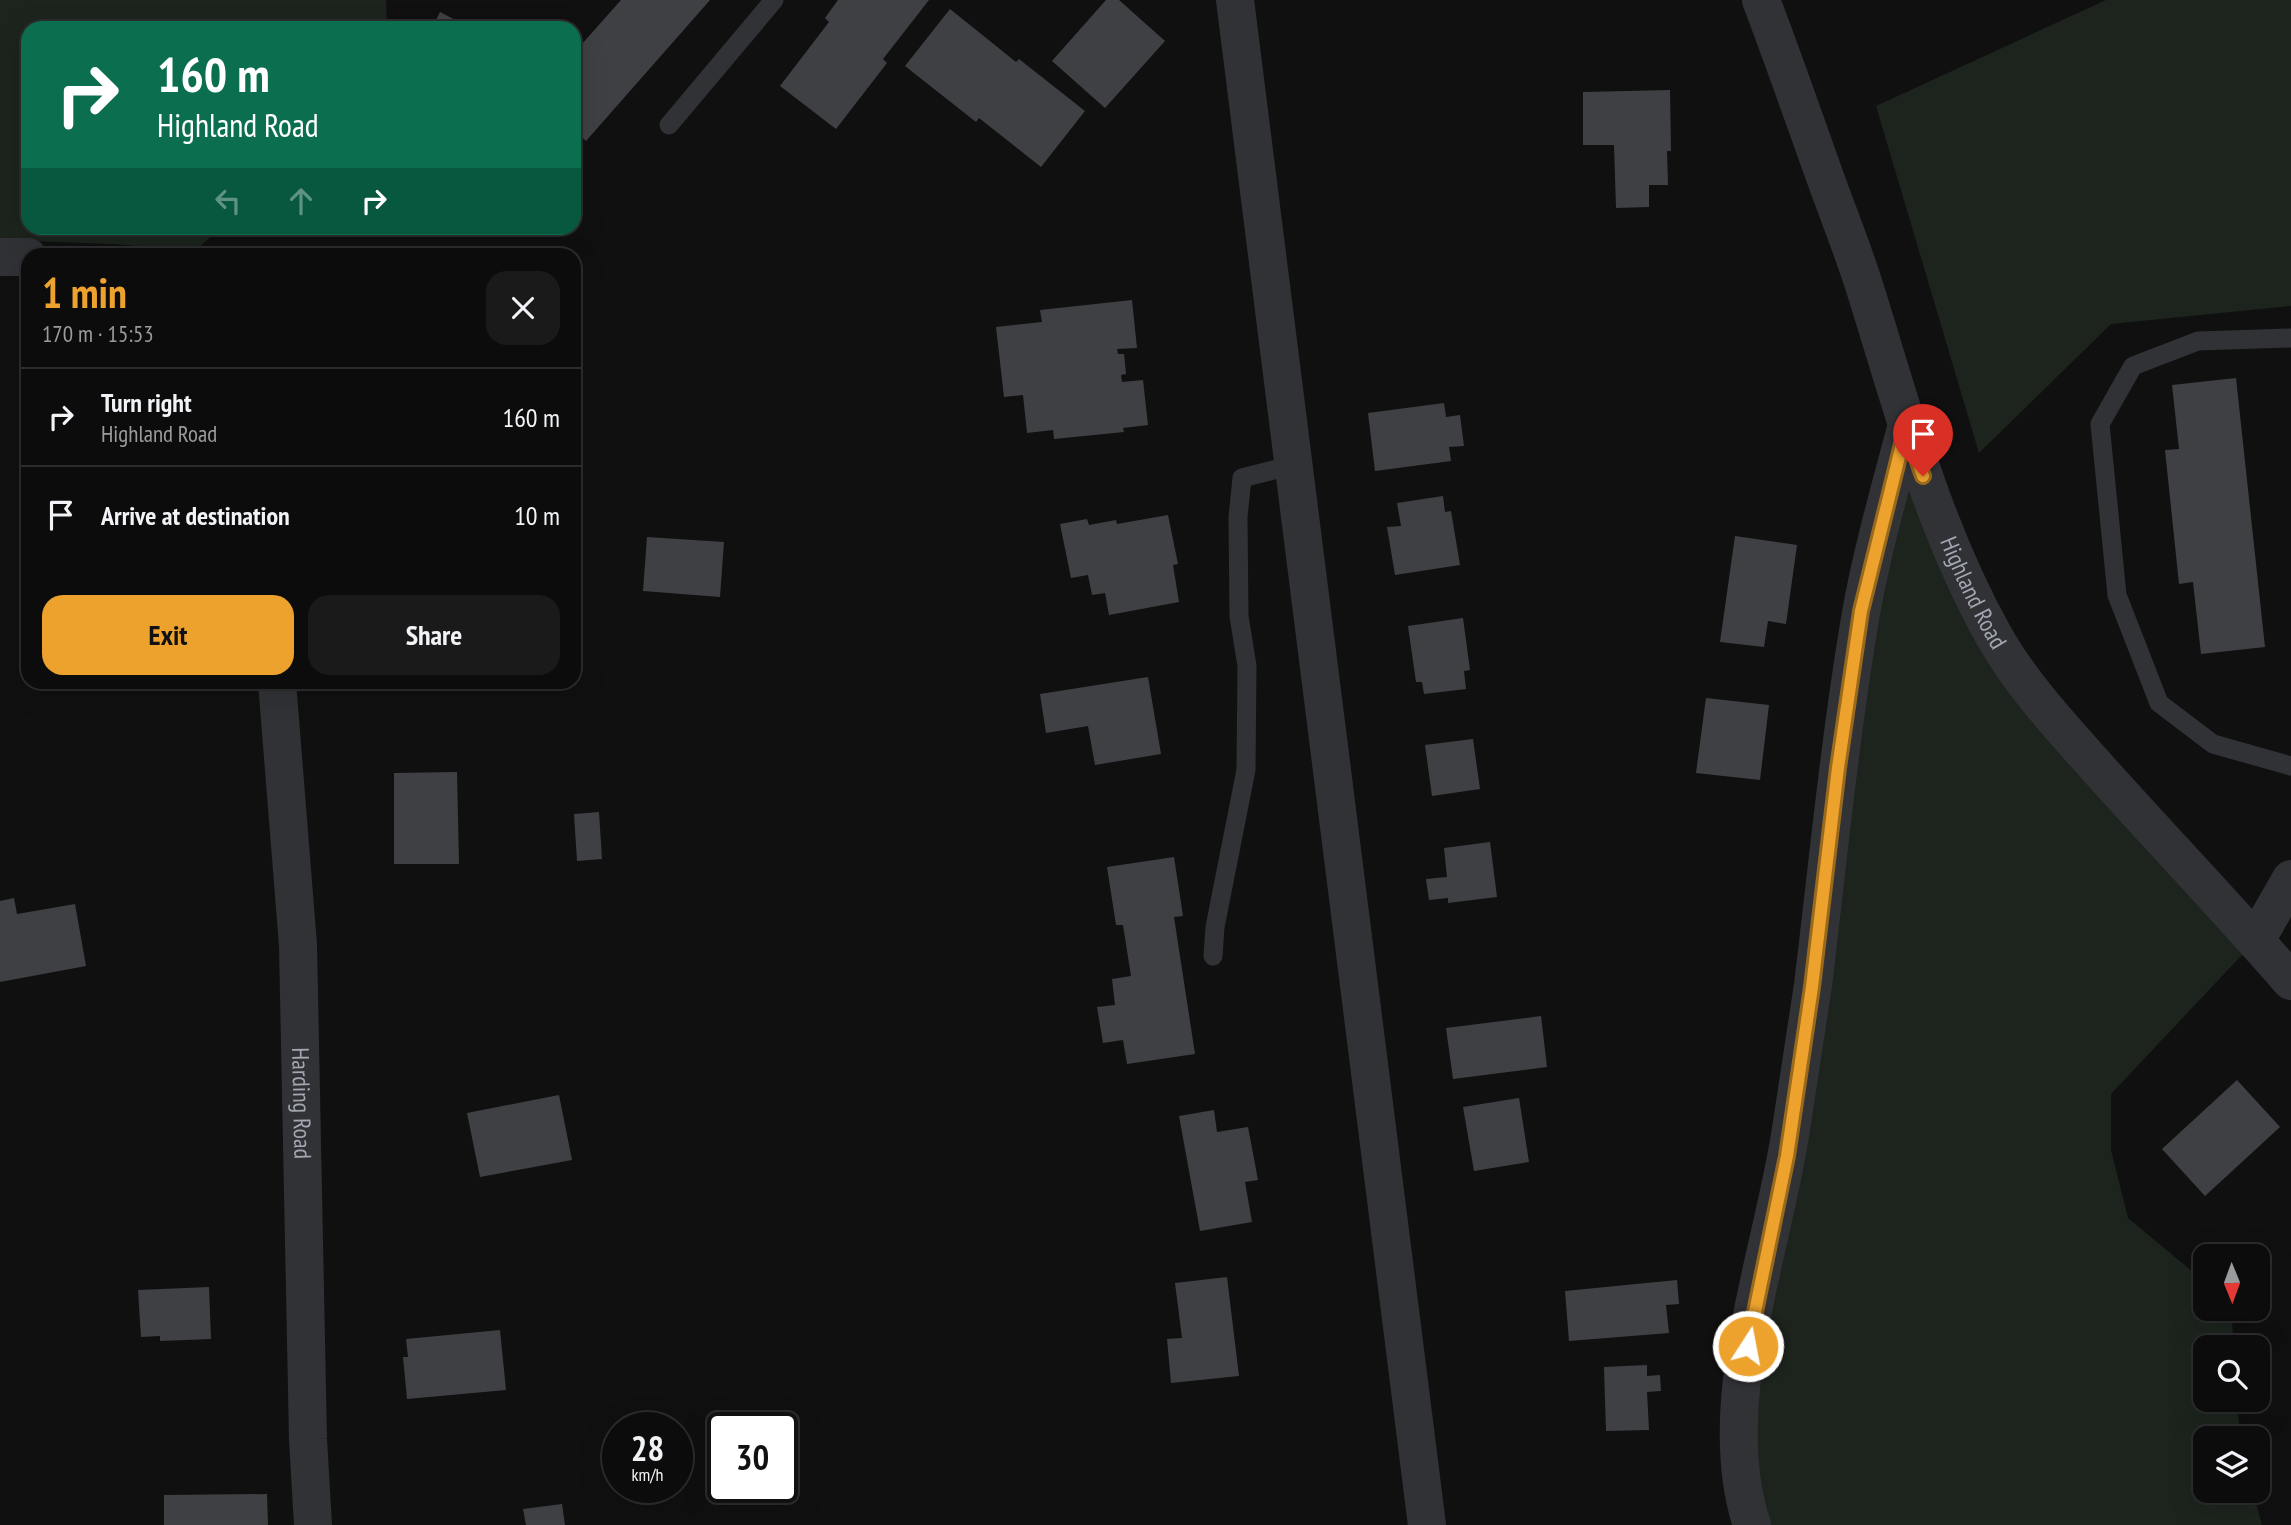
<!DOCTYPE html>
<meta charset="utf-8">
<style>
:root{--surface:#0c0c0d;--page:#1a1a1b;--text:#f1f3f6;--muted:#9a9b9d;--line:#2c2c2e;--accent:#eca22d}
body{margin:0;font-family:"PT Sans Narrow",sans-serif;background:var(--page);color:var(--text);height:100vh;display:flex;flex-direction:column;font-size:26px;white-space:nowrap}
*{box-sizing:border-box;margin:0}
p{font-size:23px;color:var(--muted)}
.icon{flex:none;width:38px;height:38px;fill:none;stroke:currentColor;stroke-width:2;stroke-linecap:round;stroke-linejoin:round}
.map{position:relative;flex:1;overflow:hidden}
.sheet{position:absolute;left:21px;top:248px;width:560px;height:441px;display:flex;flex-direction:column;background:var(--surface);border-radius:21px;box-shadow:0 7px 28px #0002,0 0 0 2px var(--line)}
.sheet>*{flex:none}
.top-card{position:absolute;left:21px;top:21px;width:560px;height:214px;border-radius:21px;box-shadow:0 7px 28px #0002,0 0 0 2px var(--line);background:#0b6e4f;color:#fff;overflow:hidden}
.needle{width:46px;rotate:179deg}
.tools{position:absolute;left:2193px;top:1244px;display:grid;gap:14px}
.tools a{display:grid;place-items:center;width:77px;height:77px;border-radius:14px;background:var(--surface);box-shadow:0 7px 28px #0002,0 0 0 2px var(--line);font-size:35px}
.speed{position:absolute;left:602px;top:1412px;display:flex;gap:14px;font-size:35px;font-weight:700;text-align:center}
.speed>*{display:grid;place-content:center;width:91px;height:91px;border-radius:50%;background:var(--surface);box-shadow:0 7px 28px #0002,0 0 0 2px var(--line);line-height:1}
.speed small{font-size:18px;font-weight:400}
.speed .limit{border:4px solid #111;border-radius:10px;background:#fff;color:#111}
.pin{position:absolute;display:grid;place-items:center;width:60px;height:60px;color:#fff;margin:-72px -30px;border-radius:50% 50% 50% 0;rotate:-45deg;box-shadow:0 0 7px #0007}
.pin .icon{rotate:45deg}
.me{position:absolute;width:77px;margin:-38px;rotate:11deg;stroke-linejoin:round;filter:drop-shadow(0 0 5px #0008)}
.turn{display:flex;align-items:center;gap:24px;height:147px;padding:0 21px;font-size:32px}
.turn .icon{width:91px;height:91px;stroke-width:2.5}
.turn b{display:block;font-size:49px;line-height:60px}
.lanes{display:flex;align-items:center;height:66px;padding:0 21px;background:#0003;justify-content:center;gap:35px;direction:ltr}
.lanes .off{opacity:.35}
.round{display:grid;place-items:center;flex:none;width:74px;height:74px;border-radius:21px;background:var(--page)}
.overview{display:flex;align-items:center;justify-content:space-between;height:119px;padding:0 21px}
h1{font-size:42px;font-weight:700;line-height:52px;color:var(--accent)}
.button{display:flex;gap:14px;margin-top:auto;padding:14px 21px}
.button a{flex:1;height:80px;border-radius:21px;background:var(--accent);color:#111;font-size:28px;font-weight:700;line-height:80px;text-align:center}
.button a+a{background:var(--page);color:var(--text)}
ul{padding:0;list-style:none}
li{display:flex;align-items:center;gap:21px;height:98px;padding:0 21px;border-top:2px solid var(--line)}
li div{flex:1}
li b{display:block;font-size:26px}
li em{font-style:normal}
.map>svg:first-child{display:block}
.green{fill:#1d241d}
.building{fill:#3f4044}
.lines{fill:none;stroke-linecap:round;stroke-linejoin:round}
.service{stroke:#313236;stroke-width:19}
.minor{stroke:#313236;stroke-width:38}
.tertiary{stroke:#313236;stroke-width:38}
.route-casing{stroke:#99691d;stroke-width:18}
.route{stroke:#eca22d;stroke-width:12}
.labels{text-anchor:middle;stroke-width:7;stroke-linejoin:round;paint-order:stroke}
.street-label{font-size:24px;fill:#a2a7b2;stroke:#0b0b0c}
</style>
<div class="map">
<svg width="2291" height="1525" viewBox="0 0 2291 1525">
<rect width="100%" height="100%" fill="#101011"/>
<g class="green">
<polygon points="0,0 386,0 387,28 28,28 28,228 220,228 195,251 113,244 0,240"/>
<polygon points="2106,0 2291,0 2291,306 2111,324 1979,453 1876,106"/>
<polygon points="1906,428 1975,598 2256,940 2111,1094 2111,1150 2128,1218 2205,1282 2205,1309 2231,1309 2234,1347 2205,1348 2205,1400 2237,1400 2240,1438 2205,1438 2205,1491 2253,1491 2262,1525 1752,1525 1742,1487"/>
</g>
<g class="building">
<polygon points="621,0 710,0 586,141 574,130 574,53"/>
<polygon points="838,0 929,0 883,59 887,63 836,129 780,86 829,22 825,18"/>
<polygon points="1106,0 1119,0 1165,41 1105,108 1052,61"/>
<polygon points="950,9 1016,62 1019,59 1085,111 1041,167 979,118 976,122 905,66"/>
<polygon points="440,12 471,28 432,28"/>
<polygon points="1670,90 1671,151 1667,151 1668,185 1649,185 1649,207 1616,208 1614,145 1583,145 1583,92"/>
<polygon points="1132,300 1137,348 1117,349 1118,354 1124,354 1126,374 1121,375 1122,382 1143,380 1148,425 1123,428 1124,432 1054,439 1053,430 1027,433 1023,395 1004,397 996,327 1042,322 1040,310"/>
<polygon points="2236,378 2265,647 2201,654 2193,582 2179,584 2165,450 2179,449 2172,385"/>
<polygon points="1444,403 1446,417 1460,415 1464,446 1449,447 1451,461 1375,471 1368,413"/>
<polygon points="1443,496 1445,512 1451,511 1460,565 1395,575 1387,527 1401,526 1397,503"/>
<polygon points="1168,515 1178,564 1173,565 1179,602 1109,615 1105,593 1092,595 1088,575 1071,578 1060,524 1087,519 1089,525 1116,520 1117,524"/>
<polygon points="1735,536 1797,545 1786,624 1768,621 1764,647 1720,642"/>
<polygon points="647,537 724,542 720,597 643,591"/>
<polygon points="1463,618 1470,670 1464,671 1466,689 1424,694 1422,682 1416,682 1408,626"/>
<polygon points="1148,677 1161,754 1095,765 1088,726 1046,733 1040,694"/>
<polygon points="1706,698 1769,705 1760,780 1696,773"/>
<polygon points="1473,739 1480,789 1432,796 1425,745"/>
<polygon points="457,772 459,864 394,864 394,773"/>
<polygon points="599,812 602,859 577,861 574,814"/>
<polygon points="1490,842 1497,897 1448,903 1448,898 1429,900 1426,879 1447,877 1444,848"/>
<polygon points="1174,857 1183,916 1174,917 1195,1054 1127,1064 1123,1040 1103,1043 1097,1007 1115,1005 1112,979 1131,976 1123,925 1116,925 1107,867"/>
<polygon points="14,898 17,914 75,904 86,966 0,982 0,901"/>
<polygon points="1541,1016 1547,1067 1453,1079 1446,1028"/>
<polygon points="2237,1080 2280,1127 2205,1196 2162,1149"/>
<polygon points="559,1095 572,1160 480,1177 467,1113"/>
<polygon points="1519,1098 1529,1162 1474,1171 1463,1107"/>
<polygon points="1214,1110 1217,1132 1248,1127 1258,1180 1245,1182 1252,1222 1200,1231 1179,1116"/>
<polygon points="1227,1277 1239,1376 1171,1383 1167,1339 1182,1338 1175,1283"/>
<polygon points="1677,1280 1679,1304 1666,1305 1669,1333 1569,1341 1565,1291"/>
<polygon points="209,1287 211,1339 160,1341 160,1336 141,1337 138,1290"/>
<polygon points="500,1330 506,1390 407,1399 403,1357 408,1357 406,1339"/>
<polygon points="1647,1365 1647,1376 1660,1375 1661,1391 1647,1392 1649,1430 1606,1431 1604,1367"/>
<polygon points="267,1494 268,1525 164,1525 164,1495"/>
<polygon points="562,1504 565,1525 526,1525 523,1509"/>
</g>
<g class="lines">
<g class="service">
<polyline points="669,125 774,0"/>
<polyline points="2291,338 2198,341 2133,366 2100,424 2117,595 2159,703 2213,744 2291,766"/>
<polyline points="1213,956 1215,927 1246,770 1247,666 1239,616 1238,517 1242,478 1293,465"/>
</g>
<g class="minor">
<polyline points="1235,0 1427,1525"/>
<polyline points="0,257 28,257"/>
<path id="s1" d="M277,682L298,945L308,1439L313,1525"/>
<polyline points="2256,940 2291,879"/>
<path d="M1752,1525C1712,1406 1773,1250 1791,1129C1798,1081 1806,1033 1813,985C1828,861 1840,736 1861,613C1872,551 1890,489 1906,428"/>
</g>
<path class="tertiary" id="s2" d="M1761,0C1783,58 1804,118 1825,177C1839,216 1855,255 1867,295C1904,413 1933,527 1994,636C2022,686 2065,731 2103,774C2166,844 2230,911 2291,981"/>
</g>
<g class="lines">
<defs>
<polyline id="route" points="1748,1346 1787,1156 1812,987 1838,768 1861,611 1906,428 1923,476"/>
</defs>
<use href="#route" class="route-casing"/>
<use href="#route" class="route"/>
</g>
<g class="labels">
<g class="street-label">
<text dy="8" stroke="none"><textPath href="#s2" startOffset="630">Highland Road</textPath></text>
<text dy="8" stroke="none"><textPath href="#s1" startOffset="422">Harding Road</textPath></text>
</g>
</g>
</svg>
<div class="tools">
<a><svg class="needle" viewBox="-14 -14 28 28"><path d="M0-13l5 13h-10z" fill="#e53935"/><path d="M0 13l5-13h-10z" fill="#9a9b9d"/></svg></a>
<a><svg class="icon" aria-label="search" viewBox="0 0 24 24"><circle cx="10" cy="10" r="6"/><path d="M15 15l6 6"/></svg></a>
<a><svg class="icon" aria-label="layers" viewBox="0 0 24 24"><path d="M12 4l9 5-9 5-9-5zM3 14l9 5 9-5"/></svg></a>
</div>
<div class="speed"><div>28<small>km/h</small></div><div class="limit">30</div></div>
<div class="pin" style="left:1923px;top:476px;background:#d93025"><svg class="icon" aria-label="arrive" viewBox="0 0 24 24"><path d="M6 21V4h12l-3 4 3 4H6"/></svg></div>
<svg class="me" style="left:1748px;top:1346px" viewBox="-20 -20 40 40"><circle r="17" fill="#eca22d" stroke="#fff" stroke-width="3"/><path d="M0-11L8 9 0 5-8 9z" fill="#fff"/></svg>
<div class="top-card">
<div class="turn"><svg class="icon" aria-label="right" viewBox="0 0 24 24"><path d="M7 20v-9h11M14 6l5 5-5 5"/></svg><div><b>160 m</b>Highland Road</div></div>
<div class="lanes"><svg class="icon off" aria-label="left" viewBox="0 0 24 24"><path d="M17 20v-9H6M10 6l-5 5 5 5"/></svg><svg class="icon off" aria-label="ahead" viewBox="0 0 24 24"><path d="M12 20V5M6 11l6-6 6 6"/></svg><svg class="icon" aria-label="right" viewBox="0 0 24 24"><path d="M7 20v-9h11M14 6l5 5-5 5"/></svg></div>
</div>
<section class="sheet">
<div class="overview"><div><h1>1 min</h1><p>170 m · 15:53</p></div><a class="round"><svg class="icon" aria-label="close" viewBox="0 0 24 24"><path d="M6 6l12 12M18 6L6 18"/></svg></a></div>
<ul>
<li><svg class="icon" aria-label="right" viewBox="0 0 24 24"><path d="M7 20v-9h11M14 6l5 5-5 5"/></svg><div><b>Turn right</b><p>Highland Road</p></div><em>160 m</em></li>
<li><svg class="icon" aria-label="arrive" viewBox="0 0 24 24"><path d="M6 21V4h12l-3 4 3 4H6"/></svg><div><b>Arrive at destination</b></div><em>10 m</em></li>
</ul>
<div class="button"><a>Exit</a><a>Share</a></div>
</section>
</div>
